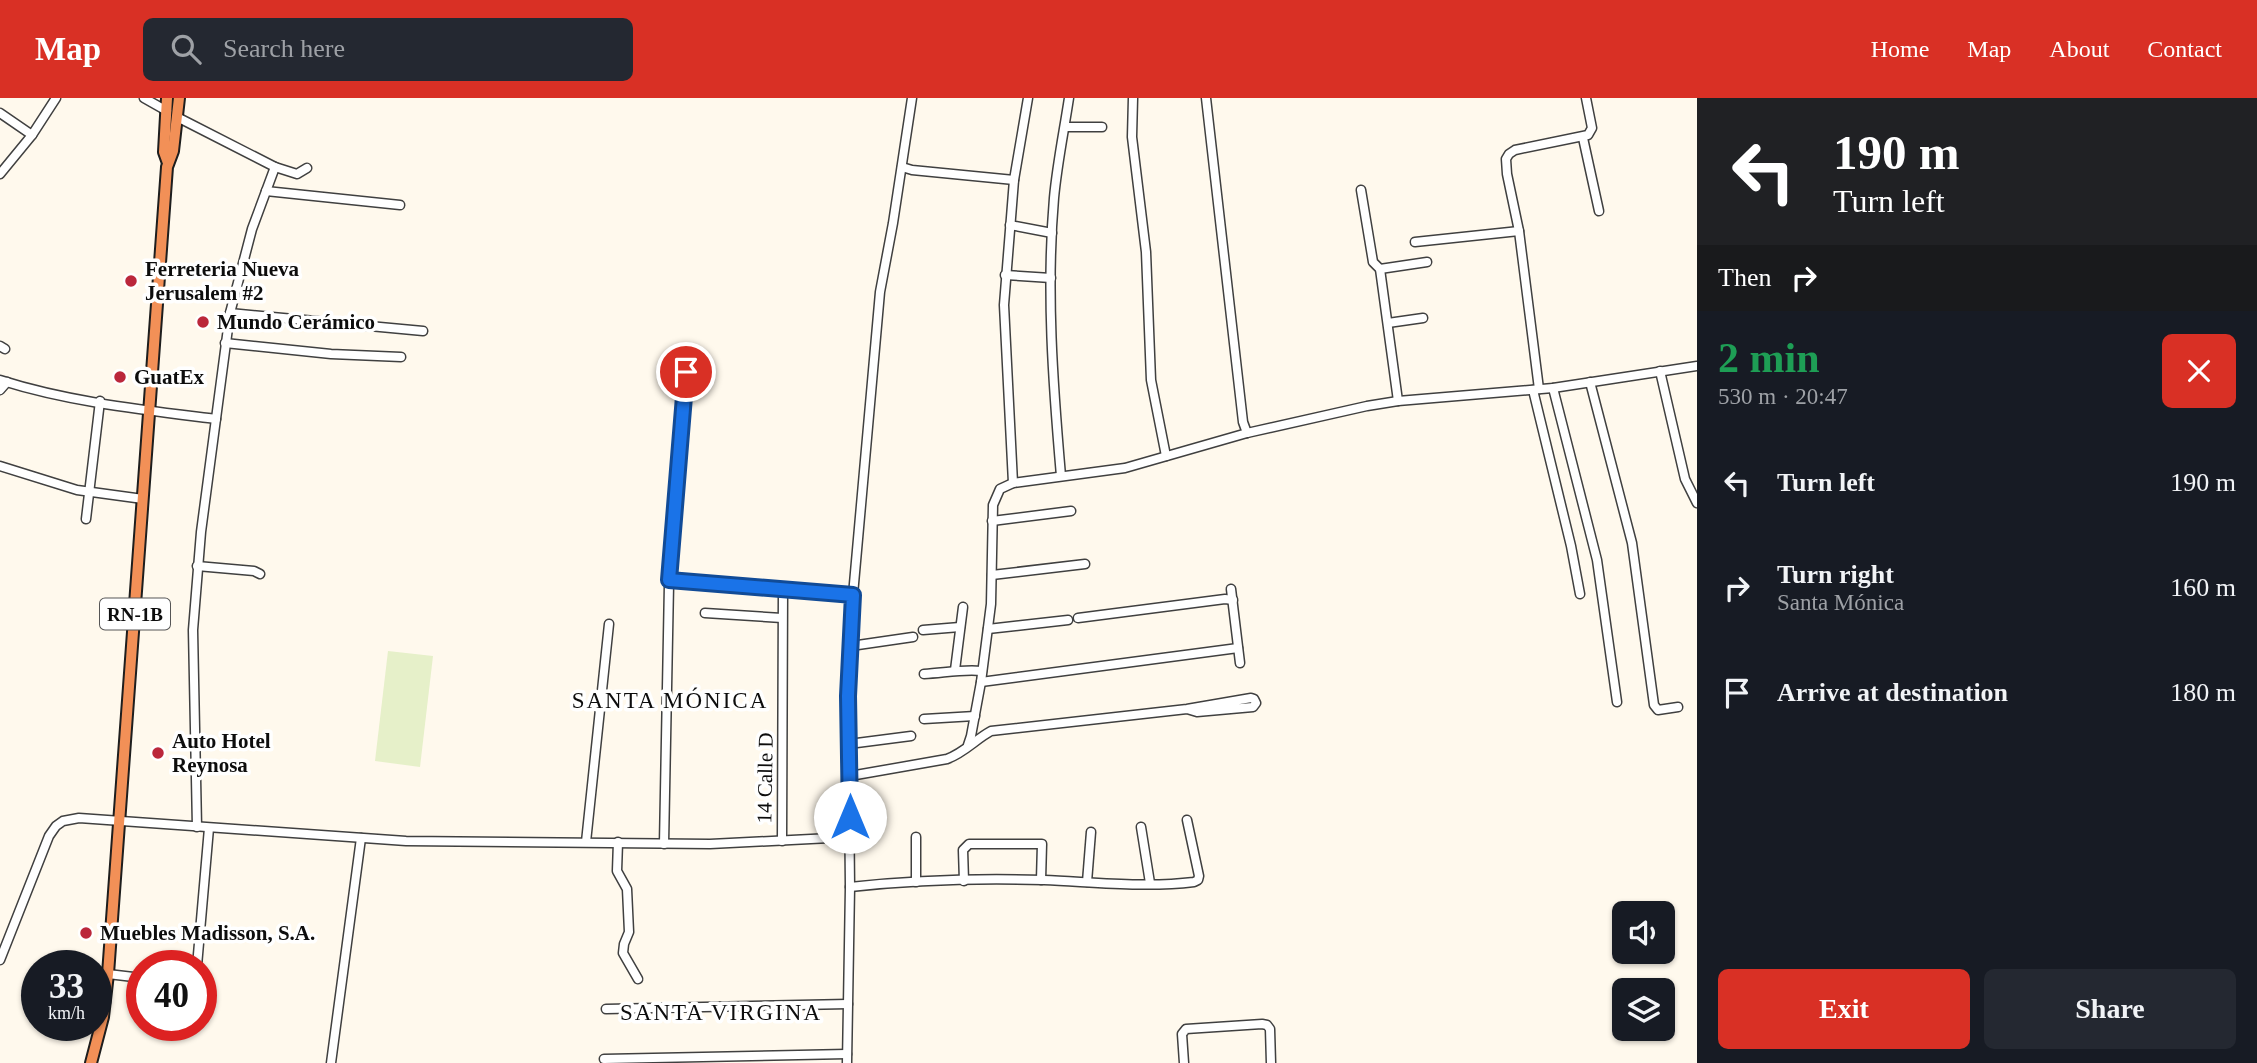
<!DOCTYPE html>
<meta charset="utf-8">
<style>
:root{--surface:#171b24;--page:#242831;--text:#f1f3f6;--muted:#9ea1a6;--accent:#d93025}
body{margin:0;font-family:Georgia,serif;background:var(--page);color:var(--text);height:100vh;display:flex;flex-direction:column;font-size:26px;white-space:nowrap}
*{box-sizing:border-box;margin:0}
p{font-size:23px;color:var(--muted)}
.icon{flex:none;width:38px;height:38px;fill:none;stroke:currentColor;stroke-width:2;stroke-linecap:round;stroke-linejoin:round}
.map{position:relative;flex:1;overflow:hidden}
.sheet{display:flex;flex-direction:column;background:var(--surface);width:560px}
.sheet>*{flex:none}
.guide{background:#202124;color:#fff;overflow:hidden}
.controls{position:absolute;left:1612px;top:803px;display:grid;gap:14px}
.controls a{display:grid;place-items:center;width:63px;height:63px;border-radius:10px;background:var(--surface);box-shadow:0 2px 5px #0004;font-size:35px}
.speed{position:absolute;left:21px;top:852px;display:flex;gap:14px;font-size:35px;font-weight:700;text-align:center}
.speed>*{display:grid;place-content:center;width:91px;height:91px;border-radius:50%;background:var(--surface);box-shadow:0 2px 5px #0004;line-height:1}
.speed small{font-size:18px;font-weight:400}
.speed .limit{border:10px solid #d22;background:#fff;color:#111}
.pin{position:absolute;display:grid;place-items:center;width:60px;height:60px;color:#fff;margin:-30px;border:4px solid #fff;border-radius:50%;box-shadow:0 2px 7px #0007}
.me{position:absolute;width:77px;margin:-38px;rotate:0deg;stroke-linejoin:round;filter:drop-shadow(0 0 5px #0008)}
.turn{display:flex;align-items:center;gap:24px;height:147px;padding:0 21px;font-size:32px}
.turn .icon{width:91px;height:91px;stroke-width:2.5}
.turn b{display:block;font-size:49px;line-height:60px}
.then{display:flex;align-items:center;height:66px;padding:0 21px;background:#0003;gap:14px;font-size:26px}
.round{display:grid;place-items:center;flex:none;width:74px;height:74px;border-radius:10px;background:var(--page)}
.overview{display:flex;align-items:center;justify-content:space-between;height:119px;padding:0 21px}
h1{font-size:42px;font-weight:600;line-height:52px;color:#1e9e55}
.cta{display:flex;gap:14px;margin-top:auto;padding:14px 21px}
.cta a{flex:1;height:80px;border-radius:10px;background:var(--accent);color:#fff;font-size:28px;font-weight:600;line-height:80px;text-align:center}
.cta a+a{background:var(--page);color:var(--text)}
ul{padding:0;list-style:none}
li{display:flex;align-items:center;gap:21px;height:105px;padding:0 21px}
li div{flex:1}
li b{display:block;font-size:26px}
li em{font-style:normal}
header{display:flex;align-items:center;gap:42px;box-sizing:border-box;height:98px;padding:0 35px;background:var(--accent);color:#fff}
header strong{font-size:33px}
nav{display:flex;gap:38px;margin-inline-start:auto;font-size:24px}
.search{width:490px;height:63px;background:var(--page);display:flex;align-items:center;gap:18px;box-sizing:border-box;padding:0 24px;border-radius:10px;color:var(--muted);font-size:26px}
main{display:flex;flex:1;min-height:0}
.map>svg:first-child{display:block}
.pitch{fill:#e6f0c9}
.lines{fill:none;stroke-linecap:round;stroke-linejoin:round}
.minor-casing{stroke:#404040;stroke-width:11}
.highway-casing{stroke:#1e1e1e;stroke-width:14}
.minor{stroke:#fff;stroke-width:8}
.highway{stroke:#f29057;stroke-width:10}
.route-casing{stroke:#114b97;stroke-width:18}
.route{stroke:#1a73e8;stroke-width:12}
.poi-dot{fill:#bb273b;stroke:#fff;stroke-width:2.5}
.labels{text-anchor:middle;stroke-width:7;stroke-linejoin:round;paint-order:stroke}
.shield{fill:#fff;stroke:#565656;stroke-width:2}
.shield-label{font-size:19px;font-weight:bold;fill:#0d0d0d}
.poi-label{font-size:21px;font-weight:bold;fill:#0d0d0d;stroke:#fff;text-anchor:start}
.street-label{font-size:21px;fill:#0d0d0d;stroke:#fff}
.neighbourhood-label{font-size:23px;letter-spacing:2px;fill:#0d0d0d;stroke:#fff}
</style>
<header>
<strong>Map</strong>
<div class="search"><svg class="icon" aria-label="search" viewBox="0 0 24 24"><circle cx="10" cy="10" r="6"/><path d="M15 15l6 6"/></svg>Search here</div>
<nav><a>Home</a><a>Map</a><a>About</a><a>Contact</a></nav>
</header>
<main>
<div class="map">
<svg width="1697" height="965" viewBox="0 0 1697 965">
<rect width="100%" height="100%" fill="#fff9ed"/>
<polygon class="pitch" points="388,553 433,558 420,669 375,663"/>
<g class="lines">
<defs>
<g id="minor">
<polyline points="144,0 167,13"/>
<polyline points="1133,0 1132,39 1146,154 1151,282 1166,358"/>
<polyline points="1206,0 1243,324 1247,335"/>
<polyline points="0,15 32,37"/>
<polyline points="177,19 275,69 297,76 307,70"/>
<polyline points="1065,29 1102,29"/>
<polyline points="1583,40 1599,113"/>
<polyline points="902,69 912,72 1014,82"/>
<polyline points="0,76 32,37 56,0"/>
<polyline points="1361,92 1373,164 1380,171 1398,303"/>
<polyline points="266,93 400,107"/>
<polyline points="1010,127 1052,135"/>
<polyline points="1415,144 1519,133"/>
<polyline points="1380,171 1427,164"/>
<polyline points="1005,177 1051,180"/>
<polyline points="230,215 423,233"/>
<polyline points="1388,225 1423,220"/>
<polyline points="225,245 331,256 401,259"/>
<polyline points="0,248 5,251"/>
<polyline points="1660,273 1685,381 1697,405"/>
<path d="M0,282C69,304 144,312 216,321"/>
<polyline points="1590,284 1632,445 1654,607 1658,612 1678,609"/>
<polyline points="1553,290 1597,462 1617,604"/>
<polyline points="1539,291 1519,133 1507,76 1506,61 1509,56 1515,52 1588,37 1592,30 1586,0"/>
<polyline points="0,292 7,284"/>
<polyline points="1533,292 1571,448 1580,496"/>
<polyline points="0,368 77,392 143,401"/>
<path d="M1061,378C1053,286 1046,193 1054,100C1057,67 1064,33 1069,0"/>
<polyline points="1013,385 1004,207 1014,82 1028,0"/>
<polyline points="86,421 100,303"/>
<polyline points="992,423 1071,413"/>
<polyline points="197,468 254,473 260,476"/>
<polyline points="992,477 1085,466"/>
<polyline points="669,482 853,497"/>
<polyline points="1231,491 1240,565"/>
<polyline points="705,515 782,520"/>
<polyline points="1078,520 1225,501 1233,502"/>
<polyline points="988,531 1068,522"/>
<polyline points="923,532 960,529"/>
<polyline points="851,548 913,539"/>
<polyline points="955,572 963,509"/>
<path d="M924,576C944,575 962,571 982,573"/>
<polyline points="981,584 1238,550"/>
<polyline points="924,621 975,618"/>
<polyline points="849,646 911,638"/>
<polyline points="968,647 971,638 981,584 991,506 993,407 1000,391 1013,385 1125,370 1247,335 1367,308 1398,303 1553,290 1697,268"/>
<path d="M850,678L947,661C964,655 976,641 991,633L1187,611L1251,600L1254,601L1256,605L1253,609L1197,614L1187,611"/>
<polyline points="197,729 193,532 201,434 230,215 252,131 275,69"/>
<polyline points="1141,729 1150,785"/>
<polyline points="782,743 783,491"/>
<polyline points="586,744 609,526"/>
<polyline points="618,744 617,773 627,791 629,834 624,846 623,855 638,881"/>
<polyline points="664,746 669,486 686,274"/>
<polyline points="964,783 963,752 969,746 1042,746 1041,782"/>
<polyline points="916,784 916,739"/>
<polyline points="1087,784 1091,734"/>
<path d="M850,789C914,782 980,780 1044,782C1093,784 1145,790 1194,784L1198,782L1199,778L1187,722"/>
<polyline points="0,862 49,738 56,728 63,723 79,720 406,743 710,746 850,739"/>
<polyline points="197,868 209,730"/>
<polyline points="108,876 142,880"/>
<polyline points="606,911 848,906"/>
<polyline points="604,961 847,956"/>
<polyline points="331,965 361,740"/>
<polyline points="847,965 850,789 848,598 853,497 880,194 893,125 912,0"/>
<polyline points="1184,965 1182,936 1186,931 1262,926 1267,927 1270,931 1271,965"/>
</g>
<g id="highway">
<polyline points="167,0 164,54 168,65"/>
<polyline points="91,965 103,919 108,876 167,69 173,53 179,0"/>
</g>
</defs>
<use href="#minor" class="minor-casing"/>
<use href="#highway" class="highway-casing"/>
<use href="#minor" class="minor"/>
<use href="#highway" class="highway"/>
</g>
<g class="lines">
<defs>
<polyline id="route" points="686,274 669,482 853,497 848,598 850,719"/>
</defs>
<use href="#route" class="route-casing"/>
<use href="#route" class="route"/>
</g>
<g class="poi-dot">
<circle cx="131" cy="183" r="7"/>
<circle cx="203" cy="224" r="7"/>
<circle cx="120" cy="279" r="7"/>
<circle cx="158" cy="655" r="7"/>
<circle cx="86" cy="835" r="7"/>
</g>
<g class="labels">
<rect class="shield" x="100" y="500.5" width="70" height="31" rx="5"/>
<g class="shield-label">
<text x="135" y="523">RN-1B</text>
</g>
<g class="poi-label">
<text x="145" y="178">Ferreteria Nueva<tspan x="145" dy="24">Jerusalem #2</tspan></text>
<text x="217" y="231">Mundo Cerámico</text>
<text x="134" y="286">GuatEx</text>
<text x="172" y="650">Auto Hotel<tspan x="172" dy="24">Reynosa</tspan></text>
<text x="100" y="842">Muebles Madisson, S.A.</text>
</g>
<g class="street-label">
<text transform="translate(765 680) rotate(-89)" y="7">14 Calle D</text>
</g>
<g class="neighbourhood-label">
<text x="670" y="610">SANTA MÓNICA</text>
<text x="721" y="922">SANTA VIRGINA</text>
</g>
</g>
</svg>
<div class="controls">
<a><svg class="icon" aria-label="sound" viewBox="0 0 24 24"><path d="M4 9h4l5-4v14l-5-4H4zM17 9q2 3 0 6"/></svg></a>
<a><svg class="icon" aria-label="layers" viewBox="0 0 24 24"><path d="M12 4l9 5-9 5-9-5zM3 14l9 5 9-5"/></svg></a>
</div>
<div class="speed"><div>33<small>km/h</small></div><div class="limit">40</div></div>
<div class="pin" style="left:686px;top:274px;background:#d93025"><svg class="icon" aria-label="arrive" viewBox="0 0 24 24"><path d="M6 21V4h12l-3 4 3 4H6"/></svg></div>
<svg class="me" style="left:850px;top:719px" viewBox="-20 -20 40 40"><circle r="19" fill="#fff"/><path d="M0-13L10 11 0 6-10 11z" fill="#1a73e8"/></svg>
</div>
<section class="sheet">
<div class="guide">
<div class="turn"><svg class="icon" aria-label="left" viewBox="0 0 24 24"><path d="M17 20v-9H6M10 6l-5 5 5 5"/></svg><div><b>190 m</b>Turn left</div></div>
<div class="then">Then<svg class="icon" aria-label="right" viewBox="0 0 24 24"><path d="M7 20v-9h11M14 6l5 5-5 5"/></svg></div>
</div>
<div class="overview"><div><h1>2 min</h1><p>530 m · 20:47</p></div><a class="round" style="background:#d93025;color:#fff"><svg class="icon" aria-label="close" viewBox="0 0 24 24"><path d="M6 6l12 12M18 6L6 18"/></svg></a></div>
<ul>
<li><svg class="icon" aria-label="left" viewBox="0 0 24 24"><path d="M17 20v-9H6M10 6l-5 5 5 5"/></svg><div><b>Turn left</b></div><em>190 m</em></li>
<li><svg class="icon" aria-label="right" viewBox="0 0 24 24"><path d="M7 20v-9h11M14 6l5 5-5 5"/></svg><div><b>Turn right</b><p>Santa Mónica</p></div><em>160 m</em></li>
<li><svg class="icon" aria-label="arrive" viewBox="0 0 24 24"><path d="M6 21V4h12l-3 4 3 4H6"/></svg><div><b>Arrive at destination</b></div><em>180 m</em></li>
</ul>
<div class="cta"><a>Exit</a><a>Share</a></div>
</section>
</main>
